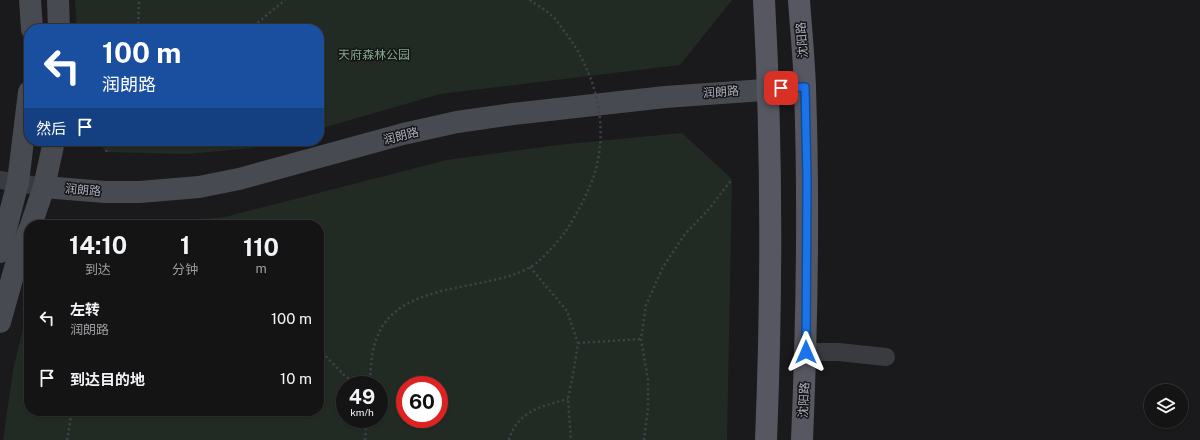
<!DOCTYPE html>
<html lang="zh">
<meta charset="utf-8">
<style>
:root{--surface:#141415;--page:#1d1d1e;--text:#f1f3f6;--muted:#9d9ea0;--line:#333334}
body{margin:0;font-family:"Public Sans","Noto Sans SC",sans-serif;background:var(--page);color:var(--text);height:100vh;display:flex;flex-direction:column;font-size:15px;white-space:nowrap}
*{box-sizing:border-box;margin:0}
p{font-size:13px;color:var(--muted)}
.icon{flex:none;width:22px;height:22px;fill:none;stroke:currentColor;stroke-width:2;stroke-linecap:round;stroke-linejoin:round}
.map{position:relative;flex:1;overflow:hidden}
.drawer{position:absolute;left:24px;top:220px;width:300px;height:196px;display:flex;flex-direction:column;background:var(--surface);border-radius:16px;box-shadow:0 1px 3px #0004,0 0 0 1px var(--line)}
.drawer>*{flex:none}
.guide{position:absolute;left:24px;top:24px;width:300px;height:122px;border-radius:16px;box-shadow:0 1px 3px #0004,0 0 0 1px var(--line);background:#1a4fa0;color:#fff;overflow:hidden}
.tools{position:absolute;left:1144px;top:384px;display:grid;gap:8px}
.tools a{display:grid;place-items:center;width:44px;height:44px;border-radius:50%;background:var(--surface);box-shadow:0 1px 3px #0004,0 0 0 1px var(--line);font-size:20px}
.speed{position:absolute;left:336px;top:376px;display:flex;gap:8px;font-size:20px;font-weight:700;text-align:center}
.speed>*{display:grid;place-content:center;width:52px;height:52px;border-radius:50%;background:var(--surface);box-shadow:0 1px 3px #0004,0 0 0 1px var(--line);line-height:1}
.speed small{font-size:10px;font-weight:400}
.speed .limit{border:6px solid #d22;background:#fff;color:#111}
.pin{position:absolute;display:grid;place-items:center;width:34px;height:34px;color:#fff;margin:-17px;border-radius:8px;box-shadow:0 2px 6px #0006}
.me{position:absolute;width:44px;margin:-22px;rotate:0deg;stroke-linejoin:round;filter:drop-shadow(0 0 3px #0008)}
.turn{display:flex;align-items:center;gap:14px;height:84px;padding:0 12px;font-size:18px}
.turn .icon{width:52px;height:52px;stroke-width:2.5}
.turn b{display:block;font-size:28px;line-height:34px}
.then{display:flex;align-items:center;height:38px;padding:0 12px;background:#0003;gap:8px;font-size:15px}
.eta{display:flex;justify-content:space-evenly;align-items:center;height:68px;text-align:center}
.eta b{font-size:24px;font-weight:700;line-height:28px}
ul{padding:0;list-style:none}
li{display:flex;align-items:center;gap:12px;height:60px;padding:0 12px}
li div{flex:1}
li b{display:block;font-size:15px}
li em{font-style:normal}
.map>svg:first-child{display:block}
.green{fill:#212b23;fill-rule:evenodd}
.lines{fill:none;stroke-linecap:round;stroke-linejoin:round}
.path{stroke:#404248;stroke-width:2.5;stroke-dasharray:2 3;stroke-linecap:butt}
.street{stroke:#3a3b41;stroke-width:18}
.secondary{stroke:#484a51;stroke-width:22}
.primary{stroke:#565760;stroke-width:22}
.path-bridge{stroke:#404248;stroke-width:2.5;stroke-dasharray:2 3;stroke-linecap:butt}
.route-casing{stroke:#114b97;stroke-width:10}
.route{stroke:#1a73e8;stroke-width:7}
.labels{text-anchor:middle;stroke-width:3;stroke-linejoin:round;paint-order:stroke}
.street-label{font-size:12px;fill:#abafbc;stroke:#151417}
.park-label{font-size:12px;fill:#82a888;stroke:#151417}
</style>
<div class="map">
<svg width="1200" height="440" viewBox="0 0 1200 440">
<rect width="100%" height="100%" fill="#1a1a1c"/>
<g class="green">
<polygon points="75,0 732,0 680,65 440,94 319,129 319,29 77,29"/>
<path d="M682,133L732,179L727,440H3L13,370L29,304V411H319V225H148L225,217L447,160L557,145ZM345,385H379V419H345ZM405,385H439V419H405Z"/>
<polygon points="98,141 277,141 253,148 186,154 106,152"/>
</g>
<g class="lines">
<g class="path">
<polyline points="138,29 139,0"/>
<polyline points="250,29 285,0"/>
<polyline points="106,152 110,141"/>
<polyline points="530,267 567,311 578,343 574,369 568,399 571,440"/>
<polyline points="578,343 641,339"/>
<polyline points="319,349 345,376 358,385"/>
<path d="M369,385C371,371 371,356 375,343C393,280 482,293 529,268C542,261 556,243 566,231"/>
<polyline points="67,440 72,411"/>
<polyline points="365,440 367,419"/>
<path d="M509,440C517,411 542,406 568,399"/>
<polyline points="644,440 648,409 648,380 641,339 646,305 663,267 685,234 709,209 732,179"/>
</g>
<g class="street">
<polyline points="0,180 44,187"/>
<polyline points="806,352 838,352 886,357"/>
</g>
<g class="secondary">
<polyline points="30,0 32,29"/>
<polyline points="58,0 59,29"/>
<polyline points="44,187 105,192 140,192 199,187 239,179 403,134 457,122 513,114 665,97 805,87"/>
<polyline points="31,225 44,187 54,141"/>
<polyline points="0,252 18,182 29,92"/>
<polyline points="0,322 15,268 29,230"/>
</g>
<g class="primary">
<path d="M764,0C772,146 772,293 766,440"/>
<path d="M799,0C801,29 804,59 805,88C809,205 807,323 802,440"/>
</g>
<path class="path-bridge" d="M530,0C537,5 546,10 552,16C557,20 560,26 564,31C592,67 607,114 598,160C593,186 579,209 566,231"/>
</g>
<g class="lines">
<defs>
<polyline id="route" points="781,88 805,87 807,180 806,352"/>
</defs>
<use href="#route" class="route-casing"/>
<use href="#route" class="route"/>
</g>
<g class="labels">
<g class="street-label">
<text transform="translate(802 40) rotate(-94)" y="4">沈阳路</text>
<text transform="translate(721 92) rotate(-4)" y="4">润朗路</text>
<text transform="translate(401 136) rotate(-14)" y="4">润朗路</text>
<text transform="translate(83 190) rotate(5)" y="4">润朗路</text>
<text transform="translate(804 400) rotate(-87)" y="4">沈阳路</text>
</g>
<g class="park-label">
<text x="374" y="59">天府森林公园</text>
</g>
</g>
</svg>
<div class="tools">
<a><svg class="icon" aria-label="layers" viewBox="0 0 24 24"><path d="M12 4l9 5-9 5-9-5zM3 14l9 5 9-5"/></svg></a>
</div>
<div class="speed"><div>49<small>km/h</small></div><div class="limit">60</div></div>
<div class="pin" style="left:781px;top:88px;background:#d93025"><svg class="icon" aria-label="arrive" viewBox="0 0 24 24"><path d="M6 21V4h12l-3 4 3 4H6"/></svg></div>
<svg class="me" style="left:806px;top:352px" viewBox="-20 -20 40 40"><path d="M0-17L14 15 0 8-14 15z" fill="#1a73e8" stroke="#fff" stroke-width="4"/></svg>
<div class="guide">
<div class="turn"><svg class="icon" aria-label="left" viewBox="0 0 24 24"><path d="M17 20v-9H6M10 6l-5 5 5 5"/></svg><div><b>100 m</b>润朗路</div></div>
<div class="then">然后<svg class="icon" aria-label="arrive" viewBox="0 0 24 24"><path d="M6 21V4h12l-3 4 3 4H6"/></svg></div>
</div>
<section class="drawer">
<div class="eta">
<div><b>14:10</b><p>到达</p></div>
<div><b>1</b><p>分钟</p></div>
<div><b>110</b><p>m</p></div>
</div>
<ul>
<li><svg class="icon" aria-label="left" viewBox="0 0 24 24"><path d="M17 20v-9H6M10 6l-5 5 5 5"/></svg><div><b>左转</b><p>润朗路</p></div><em>100 m</em></li>
<li><svg class="icon" aria-label="arrive" viewBox="0 0 24 24"><path d="M6 21V4h12l-3 4 3 4H6"/></svg><div><b>到达目的地</b></div><em>10 m</em></li>
</ul>
</section>
</div>
